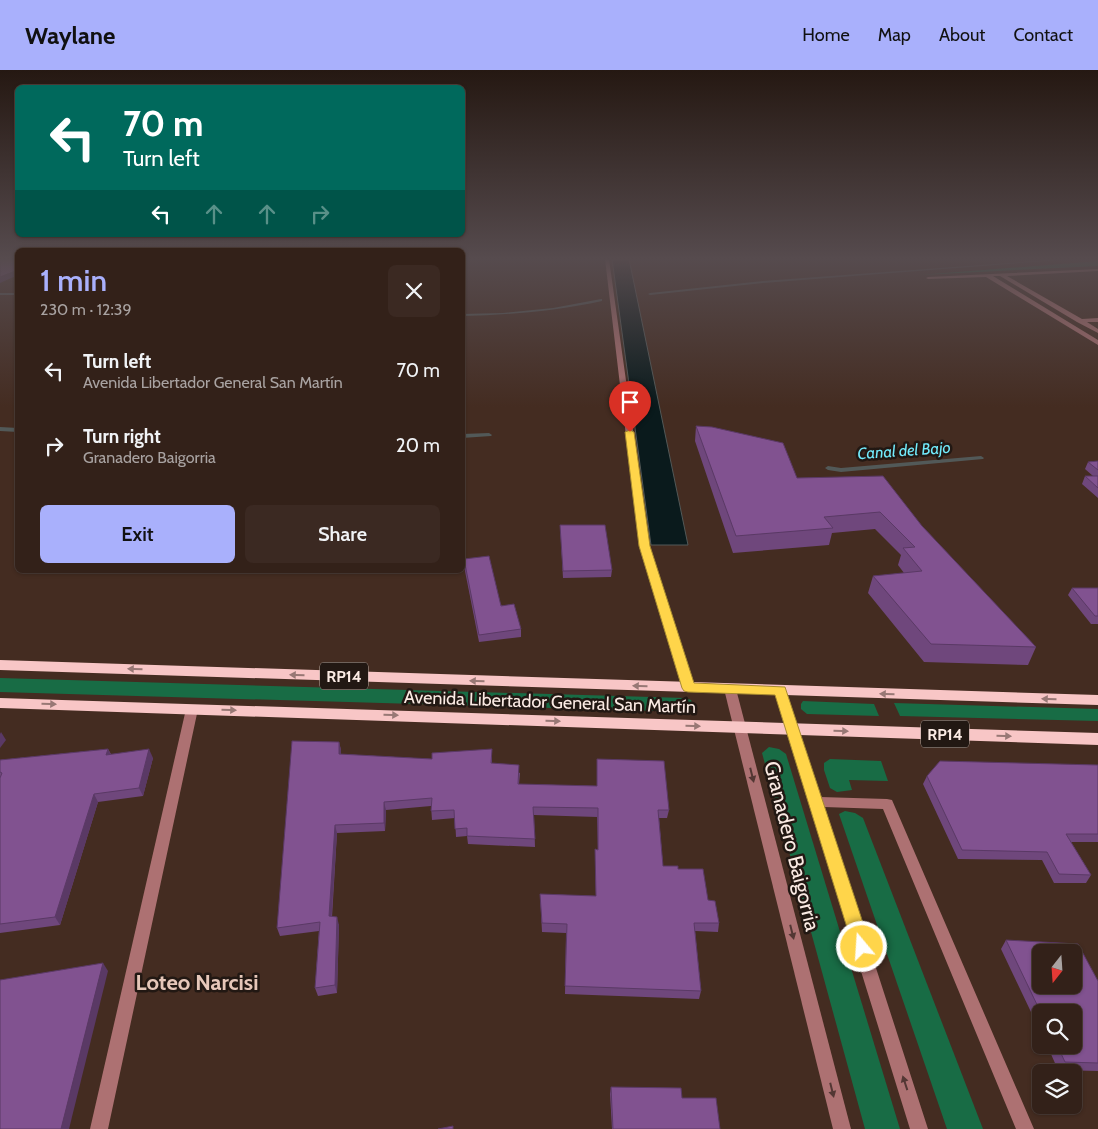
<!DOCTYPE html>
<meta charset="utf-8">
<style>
:root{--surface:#332119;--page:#3b2922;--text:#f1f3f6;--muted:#a9a3a2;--line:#4e3e38;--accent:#a9b0fc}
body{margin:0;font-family:Cabin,sans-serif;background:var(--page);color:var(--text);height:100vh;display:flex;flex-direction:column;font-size:19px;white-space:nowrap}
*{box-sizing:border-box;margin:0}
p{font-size:16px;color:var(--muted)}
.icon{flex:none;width:28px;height:28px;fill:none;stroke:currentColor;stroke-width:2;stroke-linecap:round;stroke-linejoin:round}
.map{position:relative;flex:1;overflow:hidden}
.side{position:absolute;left:15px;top:178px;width:450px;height:325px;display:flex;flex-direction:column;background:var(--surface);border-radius:8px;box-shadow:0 1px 4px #0004,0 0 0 1px var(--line)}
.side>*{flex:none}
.banner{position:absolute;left:15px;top:15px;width:450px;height:152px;border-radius:8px;box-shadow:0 1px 4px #0004,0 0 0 1px var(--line);background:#00695c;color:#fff;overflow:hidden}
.needle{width:32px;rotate:197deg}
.fabs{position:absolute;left:1032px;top:874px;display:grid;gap:10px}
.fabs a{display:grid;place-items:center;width:50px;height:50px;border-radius:8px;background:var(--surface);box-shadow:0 1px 4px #0004,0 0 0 1px var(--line);font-size:25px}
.pin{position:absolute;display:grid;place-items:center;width:42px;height:42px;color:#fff;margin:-51px -21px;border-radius:50% 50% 50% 0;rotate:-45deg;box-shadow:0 0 5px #0007}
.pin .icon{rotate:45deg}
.me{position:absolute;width:55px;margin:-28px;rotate:342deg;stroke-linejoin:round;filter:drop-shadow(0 0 4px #0008)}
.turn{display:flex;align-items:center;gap:18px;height:105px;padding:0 25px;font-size:22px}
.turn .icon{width:65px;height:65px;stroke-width:2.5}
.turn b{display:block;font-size:35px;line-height:42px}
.lanes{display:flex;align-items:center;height:48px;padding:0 25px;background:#0003;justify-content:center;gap:25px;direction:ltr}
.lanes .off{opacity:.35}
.round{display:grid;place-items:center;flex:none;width:52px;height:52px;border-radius:8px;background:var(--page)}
.headline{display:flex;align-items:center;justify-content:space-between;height:85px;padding:0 25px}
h1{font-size:30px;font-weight:600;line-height:38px;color:var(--accent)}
.action{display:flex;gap:10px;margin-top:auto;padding:10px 25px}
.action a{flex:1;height:58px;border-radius:8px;background:var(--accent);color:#111;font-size:20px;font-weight:600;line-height:58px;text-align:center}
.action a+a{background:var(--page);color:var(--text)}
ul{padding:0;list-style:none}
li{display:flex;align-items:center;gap:15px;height:75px;padding:0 25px}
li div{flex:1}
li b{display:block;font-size:19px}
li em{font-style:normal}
header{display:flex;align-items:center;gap:30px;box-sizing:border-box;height:70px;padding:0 25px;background:var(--accent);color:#111}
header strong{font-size:24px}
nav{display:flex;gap:28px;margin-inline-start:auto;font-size:18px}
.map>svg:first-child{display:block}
.green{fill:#186c45}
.water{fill:#0a1a1c;stroke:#525958}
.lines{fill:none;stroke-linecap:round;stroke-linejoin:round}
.stream{fill:#525958;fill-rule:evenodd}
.street{fill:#ad7172;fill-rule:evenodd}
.primary{fill:#f8c6c6;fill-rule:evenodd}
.wall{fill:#6f477c}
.shaded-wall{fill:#5a3965}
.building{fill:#815290;stroke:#5a3965;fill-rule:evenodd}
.oneway{fill:#987875}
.oneway2{fill:#533734}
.route{fill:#ffd54a;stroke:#a68a30}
.labels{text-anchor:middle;stroke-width:5;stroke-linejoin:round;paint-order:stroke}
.far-water-label{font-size:16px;font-style:italic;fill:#72ecfd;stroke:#221813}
.shield{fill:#221813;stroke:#baaca5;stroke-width:1}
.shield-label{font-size:16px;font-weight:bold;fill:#fbebe4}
.street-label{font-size:18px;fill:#fbebe4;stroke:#221813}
.near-street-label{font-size:21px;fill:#fbebe4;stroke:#221813}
.near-neighbourhood-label{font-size:22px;font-weight:bold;fill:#e6c7b9;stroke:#221813}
</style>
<header>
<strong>Waylane</strong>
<nav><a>Home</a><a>Map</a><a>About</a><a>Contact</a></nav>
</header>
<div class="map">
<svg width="1098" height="1059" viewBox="0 0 1098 1059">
<rect width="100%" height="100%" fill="#442c21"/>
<g class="green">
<polygon points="1098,191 1098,196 919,205"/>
<polygon points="0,608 685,628 691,630 694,636 689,642 0,622"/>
<polygon points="803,631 874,634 879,646 807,644 801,639 801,634"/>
<polygon points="894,633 1098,639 1098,651 900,646"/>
<polygon points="769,677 779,679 786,684 900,1059 865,1059 762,683"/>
<polygon points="830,689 881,691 888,711 849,710 852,720 837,722 830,718 824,700 824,693"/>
<polygon points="845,741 855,743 863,748 983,1059 947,1059 839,744"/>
</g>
<polygon class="water" points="612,189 629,189 688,475 651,475"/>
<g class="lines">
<g class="stream">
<polygon points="1062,189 1071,189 763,213 650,225 648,224 650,223 763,211"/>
<rect x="0" y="223" width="18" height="2"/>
<path d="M601,229H602V231C556,241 510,245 462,246V244L503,243L553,238Z"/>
<polygon points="0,357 18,358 18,362 0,361"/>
<polygon points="489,363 492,365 491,366 462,368 462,364"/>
<polygon points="981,386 984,388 983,389 841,402 828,400 825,398 828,396 841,398"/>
</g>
<g class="street">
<polygon points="605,189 609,189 649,475 694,618 692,621 684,621 682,618 639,475"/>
<polygon points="1098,199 1098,201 1007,206 1082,249 1098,248 1098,252 1087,252 1098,259 1098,263 1077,252 1000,206 993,206 1098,270 1098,275 986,207 928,209 926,208 928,207"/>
<polygon points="730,615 734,616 736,619 851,1059 833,1059 724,619 726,616"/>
<polygon points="780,617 784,618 786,621 820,727 887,729 892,730 1034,1059 1016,1059 883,739 824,737 928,1059 910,1059 774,621 776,618"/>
<polygon points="192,635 196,636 198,639 108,1059 90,1059 186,639 188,636"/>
</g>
<g class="primary">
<polygon points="0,590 1098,625 1098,635 0,600"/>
<polygon points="0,628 1098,663 1098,675 0,638"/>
</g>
</g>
<g class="wall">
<polygon points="696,356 797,408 922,456 1036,577 1028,595 924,592 868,523 873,506 904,503 898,495 901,485 875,459 832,463 829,475 733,483 695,371"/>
<polygon points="1098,391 1098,428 1082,414 1085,406 1093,406 1085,399 1088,392"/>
<polygon points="560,455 612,500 611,507 563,508"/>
<polygon points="464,489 521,559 521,567 479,572 464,496"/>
<polygon points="306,500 364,500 363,503 306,502"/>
<polygon points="1072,518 1098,518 1098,554 1091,554 1068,525"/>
<polygon points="339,672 341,680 341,684 432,689 492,679 492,693 520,703 519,714 597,716 597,689 669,740 667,748 659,748 663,796 678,799 708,830 719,853 718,862 695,861 701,921 699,929 565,924 566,863 542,862 540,824 596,826 595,788 595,779 598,779 597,747 534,745 535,777 468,774 467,766 456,767 455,748 432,750 431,736 386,740 385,761 337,763 332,847 339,855 337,923 318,926 315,918 319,861 280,866 277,858"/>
<polygon points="108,679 111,684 153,688 143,726 98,732 60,855 0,863 0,690"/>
<polygon points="1098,695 1098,772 1071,772 1091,805 1086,813 1054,813 1042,790 958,789 923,714 927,706"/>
<polygon points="1006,870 1098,911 1098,1001 1058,1000 1047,975 1074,975 1041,942 1041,963 1001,879"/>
<polygon points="611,1017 682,1028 720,1059 612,1059 610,1024"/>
</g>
<g class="shaded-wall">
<polygon points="18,200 18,205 0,213 0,207"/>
<polygon points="1,662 6,670 0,678 0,664"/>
<polygon points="339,672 341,680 341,692 339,684"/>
<polygon points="108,679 112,687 106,685"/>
<polygon points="149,679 153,688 143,726 139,718"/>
<polygon points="94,724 98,732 60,855 55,847"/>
<polygon points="384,732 386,740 385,761 384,753"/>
<polygon points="335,755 337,763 331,855 329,846"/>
<polygon points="337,847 339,855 337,923 335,915"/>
<polygon points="103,893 108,901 69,1059 61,1059"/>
</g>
<g class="building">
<polygon points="0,188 18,188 18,200 0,207"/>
<polygon points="696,356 712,357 783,373 797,408 883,406 922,456 1036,577 931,574 873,506 922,501 903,478 915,477 880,442 824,447 833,458 736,466"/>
<polygon points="1098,391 1098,400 1088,392"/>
<polygon points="1085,406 1098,406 1098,418"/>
<polygon points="560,455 605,455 612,500 563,501"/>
<polygon points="489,486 501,536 514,534 521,559 479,565 464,489"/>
<polygon points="1072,518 1098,518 1098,546 1095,546"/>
<polygon points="292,671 339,672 339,684 432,689 432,683 492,679 491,693 519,695 518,714 597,716 597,689 664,691 669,740 658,740 663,796 678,796 678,799 703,799 708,830 715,831 719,853 694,853 701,921 565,916 567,854 542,853 540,824 596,826 595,779 598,780 598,738 533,737 535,769 467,766 467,758 455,759 454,740 431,741 432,728 384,732 384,753 335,755 329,846 337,847 335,915 315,918 320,852 277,858"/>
<polygon points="108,679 106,685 149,679 139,718 94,724 55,847 0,854 0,708 2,703 0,702 0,690"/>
<polygon points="940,691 1098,695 1098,764 1066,764 1091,805 1059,804 1047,782 962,780 927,706"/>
<path d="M1006,870L1078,874L1098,911V993L1065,992L1057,975H1074V942H1041V943ZM1041,882H1074V915H1041Z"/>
<polygon points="103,893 61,1059 0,1059 0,910"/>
<polygon points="611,1017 681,1018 682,1028 716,1028 720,1059 613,1059"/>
<polygon points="453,1056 453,1059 438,1059"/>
</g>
<defs><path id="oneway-solid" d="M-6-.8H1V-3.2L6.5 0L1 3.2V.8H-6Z" transform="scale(1.25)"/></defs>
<g class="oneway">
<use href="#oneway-solid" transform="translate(135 599) rotate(-178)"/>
<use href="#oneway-solid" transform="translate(297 605) rotate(-178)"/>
<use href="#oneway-solid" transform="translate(477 611) rotate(-178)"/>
<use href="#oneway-solid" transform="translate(640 616) rotate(-178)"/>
<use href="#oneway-solid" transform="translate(887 624) rotate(-178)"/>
<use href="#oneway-solid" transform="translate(1049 629) rotate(-178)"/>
<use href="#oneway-solid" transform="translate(49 634) rotate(2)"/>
<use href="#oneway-solid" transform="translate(229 640) rotate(2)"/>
<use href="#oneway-solid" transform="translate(391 645) rotate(2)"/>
<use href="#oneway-solid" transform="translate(553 651) rotate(2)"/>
<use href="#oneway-solid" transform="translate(693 656) rotate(2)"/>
<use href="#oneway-solid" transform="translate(841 661) rotate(2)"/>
<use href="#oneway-solid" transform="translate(1004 666) rotate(2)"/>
</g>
<g class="oneway2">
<use href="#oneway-solid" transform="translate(752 705) rotate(76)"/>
<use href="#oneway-solid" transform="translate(792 862) rotate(76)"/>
<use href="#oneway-solid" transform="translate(905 1013) rotate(-108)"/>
<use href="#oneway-solid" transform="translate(832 1020) rotate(76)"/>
</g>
<linearGradient id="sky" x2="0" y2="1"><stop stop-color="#251812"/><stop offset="0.56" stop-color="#564b4e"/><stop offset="1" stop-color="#564b4e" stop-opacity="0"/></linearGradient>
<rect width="1098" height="337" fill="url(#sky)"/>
<polygon class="route" points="630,360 634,362 650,476 694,613 785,617 871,877 868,883 862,886 856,883 853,877 775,625 688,622 684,621 682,618 639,476 625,362"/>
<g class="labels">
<g class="far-water-label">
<text transform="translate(904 380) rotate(-4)" y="6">Canal del Bajo</text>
</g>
<g class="shield">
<rect x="320" y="592.5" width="48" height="27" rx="4"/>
<rect x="921" y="650.5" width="48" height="27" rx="4"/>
</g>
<g class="shield-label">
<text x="344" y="612">RP14</text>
<text x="945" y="670">RP14</text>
</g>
<g class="street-label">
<text transform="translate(550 632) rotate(2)" y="6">Avenida Libertador General San Martín</text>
</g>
<g class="near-street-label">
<text transform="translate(792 776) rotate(76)" y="7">Granadero Baigorria</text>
</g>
<g class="near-neighbourhood-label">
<text x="197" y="920">Loteo Narcisi</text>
</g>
</g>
</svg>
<div class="fabs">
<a><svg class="needle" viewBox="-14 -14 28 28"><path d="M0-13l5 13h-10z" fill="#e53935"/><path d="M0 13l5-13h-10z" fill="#a9a3a2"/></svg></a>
<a><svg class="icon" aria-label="search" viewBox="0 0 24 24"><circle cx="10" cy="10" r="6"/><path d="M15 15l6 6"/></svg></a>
<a><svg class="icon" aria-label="layers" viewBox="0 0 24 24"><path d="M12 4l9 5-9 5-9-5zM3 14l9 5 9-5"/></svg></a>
</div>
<div class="pin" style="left:630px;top:362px;background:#d93025"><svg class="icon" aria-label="arrive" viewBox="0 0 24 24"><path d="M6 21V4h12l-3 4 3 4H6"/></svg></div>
<svg class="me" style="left:862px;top:877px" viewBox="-20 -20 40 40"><circle r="17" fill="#ffd54a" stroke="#fff" stroke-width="3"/><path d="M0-11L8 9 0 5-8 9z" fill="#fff"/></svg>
<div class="banner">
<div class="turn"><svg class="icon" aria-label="left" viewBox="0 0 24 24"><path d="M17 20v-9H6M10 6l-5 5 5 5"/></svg><div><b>70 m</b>Turn left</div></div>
<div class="lanes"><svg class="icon" aria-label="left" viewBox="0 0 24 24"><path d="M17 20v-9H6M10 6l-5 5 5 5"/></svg><svg class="icon off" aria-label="ahead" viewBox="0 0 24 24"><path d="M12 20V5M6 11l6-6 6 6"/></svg><svg class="icon off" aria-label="ahead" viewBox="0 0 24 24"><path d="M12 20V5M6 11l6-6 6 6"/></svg><svg class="icon off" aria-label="right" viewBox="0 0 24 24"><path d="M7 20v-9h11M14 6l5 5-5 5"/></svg></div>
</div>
<section class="side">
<div class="headline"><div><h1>1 min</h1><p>230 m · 12:39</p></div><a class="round"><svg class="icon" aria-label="close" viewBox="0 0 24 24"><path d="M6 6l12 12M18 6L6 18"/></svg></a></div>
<ul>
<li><svg class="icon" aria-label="left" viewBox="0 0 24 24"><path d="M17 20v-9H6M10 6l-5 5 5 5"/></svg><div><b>Turn left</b><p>Avenida Libertador General San Martín</p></div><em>70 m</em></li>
<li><svg class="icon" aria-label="right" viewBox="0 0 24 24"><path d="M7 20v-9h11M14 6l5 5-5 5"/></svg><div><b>Turn right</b><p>Granadero Baigorria</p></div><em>20 m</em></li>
</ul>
<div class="action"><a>Exit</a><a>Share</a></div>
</section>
</div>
